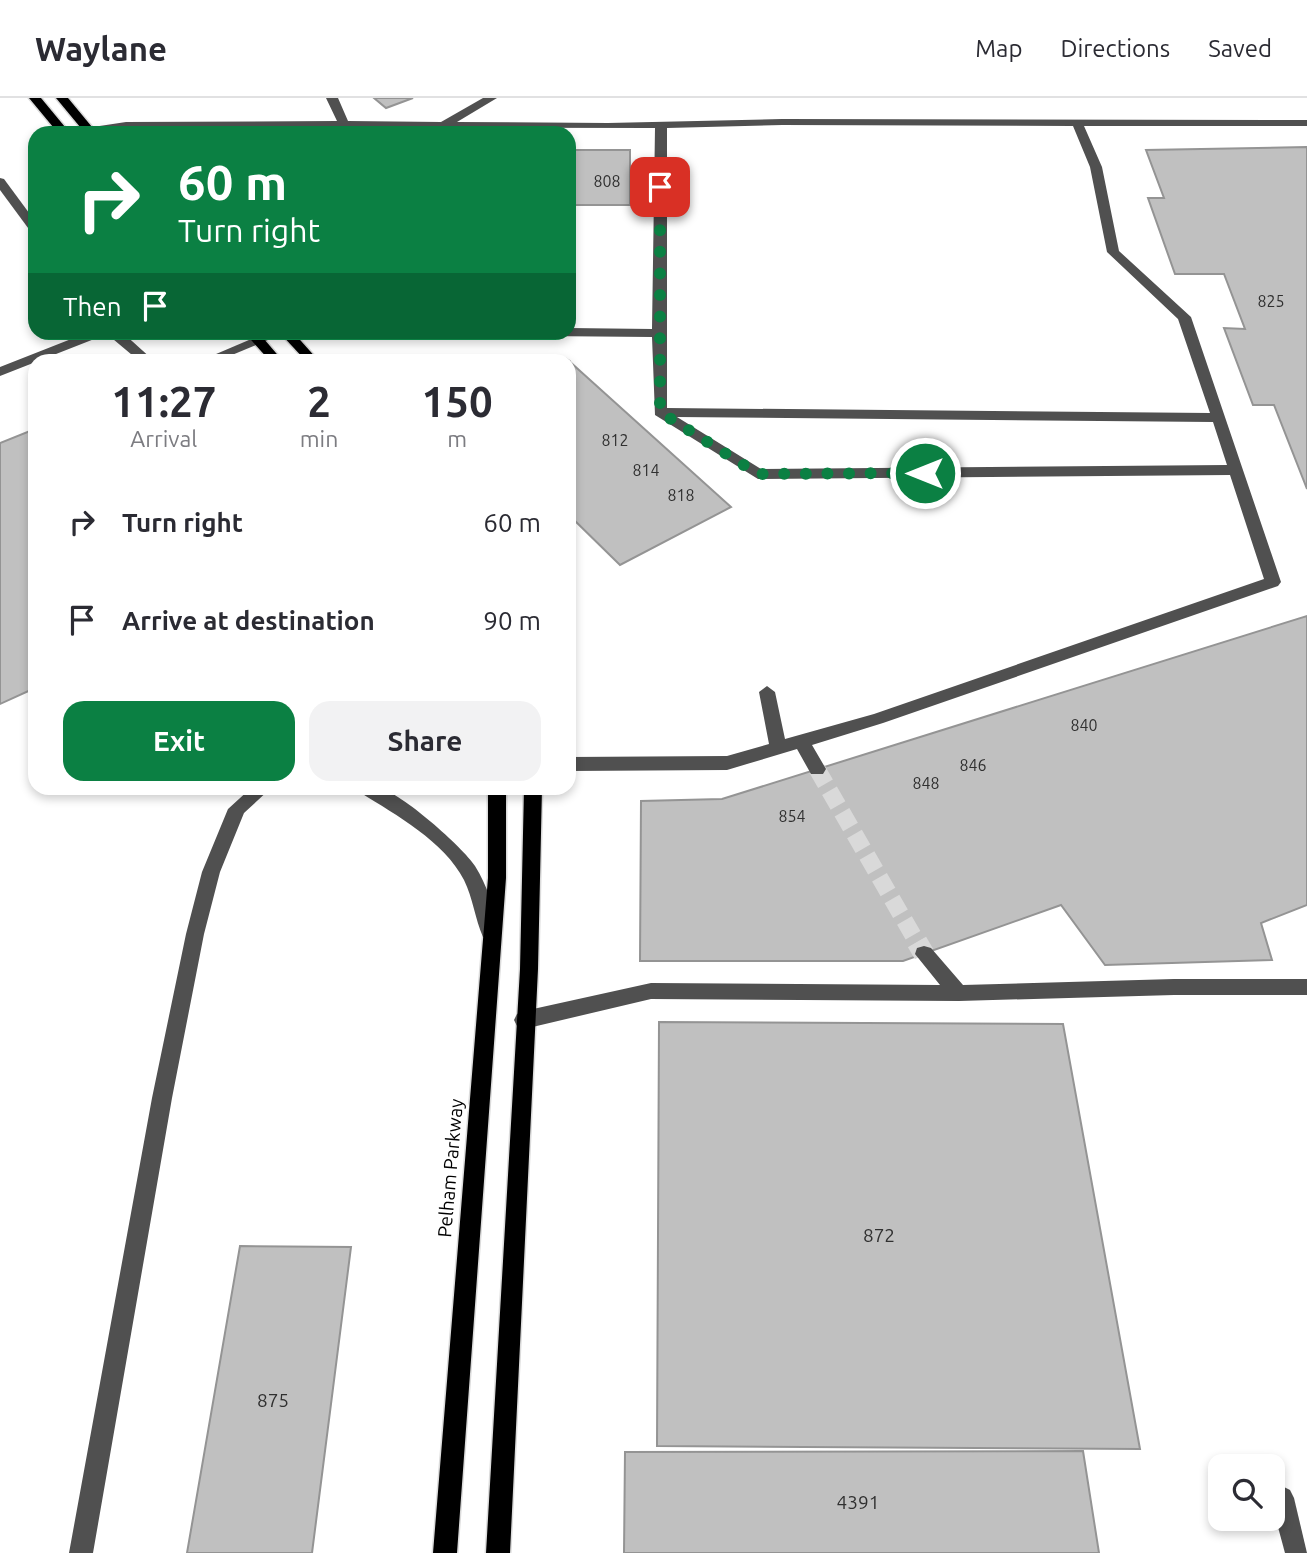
<!DOCTYPE html>
<style>
:root{--surface:#fff;--page:#f2f2f3;--text:#2b2b33;--muted:#7c7c81;--line:#e1e1e2;--accent:#0b8043}
body{margin:0;font-family:Ubuntu,sans-serif;background:var(--page);color:var(--text);height:100vh;display:flex;flex-direction:column;font-size:26px;white-space:nowrap}
*{box-sizing:border-box;margin:0}
p{font-size:23px;color:var(--muted)}
.icon{flex:none;width:38px;height:38px;fill:none;stroke:currentColor;stroke-width:2;stroke-linecap:round;stroke-linejoin:round}
.map{position:relative;flex:1;overflow:hidden}
.side{position:absolute;left:28px;top:256px;width:548px;height:441px;display:flex;flex-direction:column;background:var(--surface);border-radius:21px;box-shadow:0 4px 10px #0003}
.side>*{flex:none}
.banner{position:absolute;left:28px;top:28px;width:548px;height:214px;border-radius:21px;box-shadow:0 4px 10px #0003;background:#0b8043;color:#fff;overflow:hidden}
.controls{position:absolute;left:1208px;top:1356px;display:grid;gap:14px}
.controls a{display:grid;place-items:center;width:77px;height:77px;border-radius:14px;background:var(--surface);box-shadow:0 4px 10px #0003;font-size:35px}
.pin{position:absolute;display:grid;place-items:center;width:60px;height:60px;color:#fff;margin:-30px;border-radius:14px;box-shadow:0 4px 10px #0006}
.me{position:absolute;width:77px;margin:-38px;rotate:270deg;stroke-linejoin:round;filter:drop-shadow(0 0 5px #0008)}
.turn{display:flex;align-items:center;gap:24px;height:147px;padding:0 35px;font-size:32px}
.turn .icon{width:91px;height:91px;stroke-width:2.5}
.turn b{display:block;font-size:49px;line-height:60px}
.then{display:flex;align-items:center;height:66px;padding:0 35px;background:#0003;gap:14px;font-size:26px}
.eta{display:flex;justify-content:space-evenly;align-items:center;height:119px;text-align:center}
.eta b{font-size:42px;font-weight:600;line-height:49px}
.cta{display:flex;gap:14px;margin-top:auto;padding:14px 35px}
.cta a{flex:1;height:80px;border-radius:21px;background:var(--accent);color:#fff;font-size:28px;font-weight:600;line-height:80px;text-align:center}
.cta a+a{background:var(--page);color:var(--text)}
ul{padding:0;list-style:none}
li{display:flex;align-items:center;gap:21px;height:98px;padding:0 35px}
li div{flex:1}
li b{display:block;font-size:26px}
li em{font-style:normal}
header{display:flex;align-items:center;gap:42px;box-sizing:border-box;height:98px;padding:0 35px;background:var(--surface);border-bottom:2px solid var(--line)}
header strong{font-size:33px}
nav{display:flex;gap:38px;margin-inline-start:auto;font-size:24px}
.map>svg:first-child{display:block}
.building{fill:#c0c0c0;stroke:#949494;stroke-width:2}
.lines{fill:none;stroke-linecap:round;stroke-linejoin:round}
.minor-tunnel-far1{stroke:#d9d9d9;stroke-width:17;stroke-dasharray:17 8;stroke-linecap:butt}
.minor-tunnel{stroke:#d9d9d9;stroke-width:21;stroke-dasharray:21 10;stroke-linecap:butt}
.major-casing{stroke:#dbdbdb;stroke-width:3}
.minor{fill:#505050;fill-rule:evenodd}
.major{fill:#000;fill-rule:evenodd}
.route{stroke:#0b8043;stroke-width:12;stroke-dasharray:0 21.6}
.labels{text-anchor:middle;stroke-width:6;stroke-linejoin:round;paint-order:stroke}
.number-label{font-size:16px;fill:#303030}
.street-label{font-size:19px;fill:#000;stroke:#fff}
.near-number-label{font-size:19px;fill:#303030}
</style>
<header>
<strong>Waylane</strong>
<nav><a>Map</a><a>Directions</a><a>Saved</a></nav>
</header>
<div class="map">
<svg width="1307" height="1455" viewBox="0 0 1307 1455">
<rect width="100%" height="100%" fill="#fff"/>
<g class="building">
<polygon points="374,0 413,0 386,10"/>
<polygon points="1307,49 1307,391 1274,307 1253,307 1224,230 1245,231 1224,176 1175,176 1148,100 1164,100 1146,52"/>
<rect x="569" y="52" width="61" height="55"/>
<polygon points="489,258 565,260 568,262 479,262"/>
<polygon points="569,263 731,409 620,467 569,417"/>
<polygon points="35,331 35,590 0,606 0,345"/>
<polygon points="1307,518 1307,807 1261,825 1272,862 1105,867 1061,807 903,863 640,863 641,703 722,701"/>
<polygon points="659,924 1063,926 1140,1351 657,1348"/>
<polygon points="240,1148 351,1149 312,1455 187,1455"/>
<polygon points="1083,1353 1099,1455 624,1455 625,1354"/>
</g>
<g class="lines">
<polyline class="minor-tunnel-far1" points="817,671 918,846"/>
<polyline class="minor-tunnel" points="917,844 924,856"/>
<defs>
<g id="major">
<polygon points="29,0 41,0 70,35 58,35"/>
<polygon points="56,0 68,0 97,35 85,35"/>
<polygon points="244,234 258,234 282,262 269,262"/>
<polygon points="279,234 293,234 318,262 305,262"/>
<polygon points="488,690 506,690 506,780 457,1455 433,1455 488,780"/>
<polygon points="524,690 542,690 538,871 510,1455 486,1455 520,871"/>
</g>
</defs>
<use href="#major" class="major-casing"/>
<g class="minor">
<path d="M326,0H338L348,23L441,24L483,0H497L457,24L608,25L782,21L1307,22V28H1084L1102,69L1119,153L1191,219L1281,484L1278,488L883,625L812,647L826,671L823,676H811L797,651L727,672L569,673V659L727,658L769,646L759,594L767,588L775,594L785,641L874,616L1264,481L1230,377L758,381L655,317L652,239L541,238L535,234H569V230L652,231L655,30L244,29L126,30L96,35H67L73,32L126,24L337,23ZM782,27L1073,28L1090,69L1107,154L1178,221L1210,315L667,310V30ZM677,319L1213,324L1227,367L761,371Z"/>
<polygon points="0,80 4,81 35,123 35,135 31,134 0,92"/>
<polygon points="89,234 122,234 153,262 138,262 107,236 0,278 0,269"/>
<polygon points="268,234 287,234 220,262 202,262"/>
<polygon points="251,690 271,690 244,715 220,774 204,836 172,1000 93,1455 69,1455 152,1000 186,836 202,774 228,711"/>
<path d="M358,690C364,689 374,688 380,690C401,695 463,749 475,768C487,787 494,810 499,833L497,839L490,841L483,839C475,821 473,800 464,782C444,743 396,717 361,695Z"/>
<polygon points="924,848 931,850 963,887 1174,881 1307,881 1307,897 1174,897 959,903 651,901 524,931 517,928 514,922 517,916 524,913 651,885 940,887 915,856 917,850"/>
<polygon points="1282,1388 1290,1392 1294,1400 1307,1455 1285,1455 1272,1407 1274,1392"/>
</g>
<use href="#major" class="major"/>
</g>
<g class="lines">
<polyline class="route" points="660,89 660,314 758,376 925,375"/>
</g>
<g class="labels">
<g class="number-label">
<text x="607" y="89">808</text>
<text x="1271" y="209">825</text>
<text x="615" y="348">812</text>
<text x="646" y="378">814</text>
<text x="681" y="403">818</text>
<text x="1084" y="633">840</text>
<text x="973" y="673">846</text>
<text x="926" y="691">848</text>
<text x="792" y="724">854</text>
</g>
<g class="street-label">
<text transform="translate(450 1070) rotate(-85)" y="7">Pelham Parkway</text>
</g>
<g class="near-number-label">
<text x="879" y="1144">872</text>
<text x="273" y="1309">875</text>
<text x="858" y="1411">4391</text>
</g>
</g>
</svg>
<div class="controls">
<a><svg class="icon" aria-label="search" viewBox="0 0 24 24"><circle cx="10" cy="10" r="6"/><path d="M15 15l6 6"/></svg></a>
</div>
<div class="pin" style="left:660px;top:89px;background:#d93025"><svg class="icon" aria-label="arrive" viewBox="0 0 24 24"><path d="M6 21V4h12l-3 4 3 4H6"/></svg></div>
<svg class="me" style="left:925px;top:375px" viewBox="-20 -20 40 40"><circle r="17" fill="#0b8043" stroke="#fff" stroke-width="3"/><path d="M0-11L8 9 0 5-8 9z" fill="#fff"/></svg>
<div class="banner">
<div class="turn"><svg class="icon" aria-label="right" viewBox="0 0 24 24"><path d="M7 20v-9h11M14 6l5 5-5 5"/></svg><div><b>60 m</b>Turn right</div></div>
<div class="then">Then<svg class="icon" aria-label="arrive" viewBox="0 0 24 24"><path d="M6 21V4h12l-3 4 3 4H6"/></svg></div>
</div>
<section class="side">
<div class="eta">
<div><b>11:27</b><p>Arrival</p></div>
<div><b>2</b><p>min</p></div>
<div><b>150</b><p>m</p></div>
</div>
<ul>
<li><svg class="icon" aria-label="right" viewBox="0 0 24 24"><path d="M7 20v-9h11M14 6l5 5-5 5"/></svg><div><b>Turn right</b></div><em>60 m</em></li>
<li><svg class="icon" aria-label="arrive" viewBox="0 0 24 24"><path d="M6 21V4h12l-3 4 3 4H6"/></svg><div><b>Arrive at destination</b></div><em>90 m</em></li>
</ul>
<div class="cta"><a>Exit</a><a>Share</a></div>
</section>
</div>
